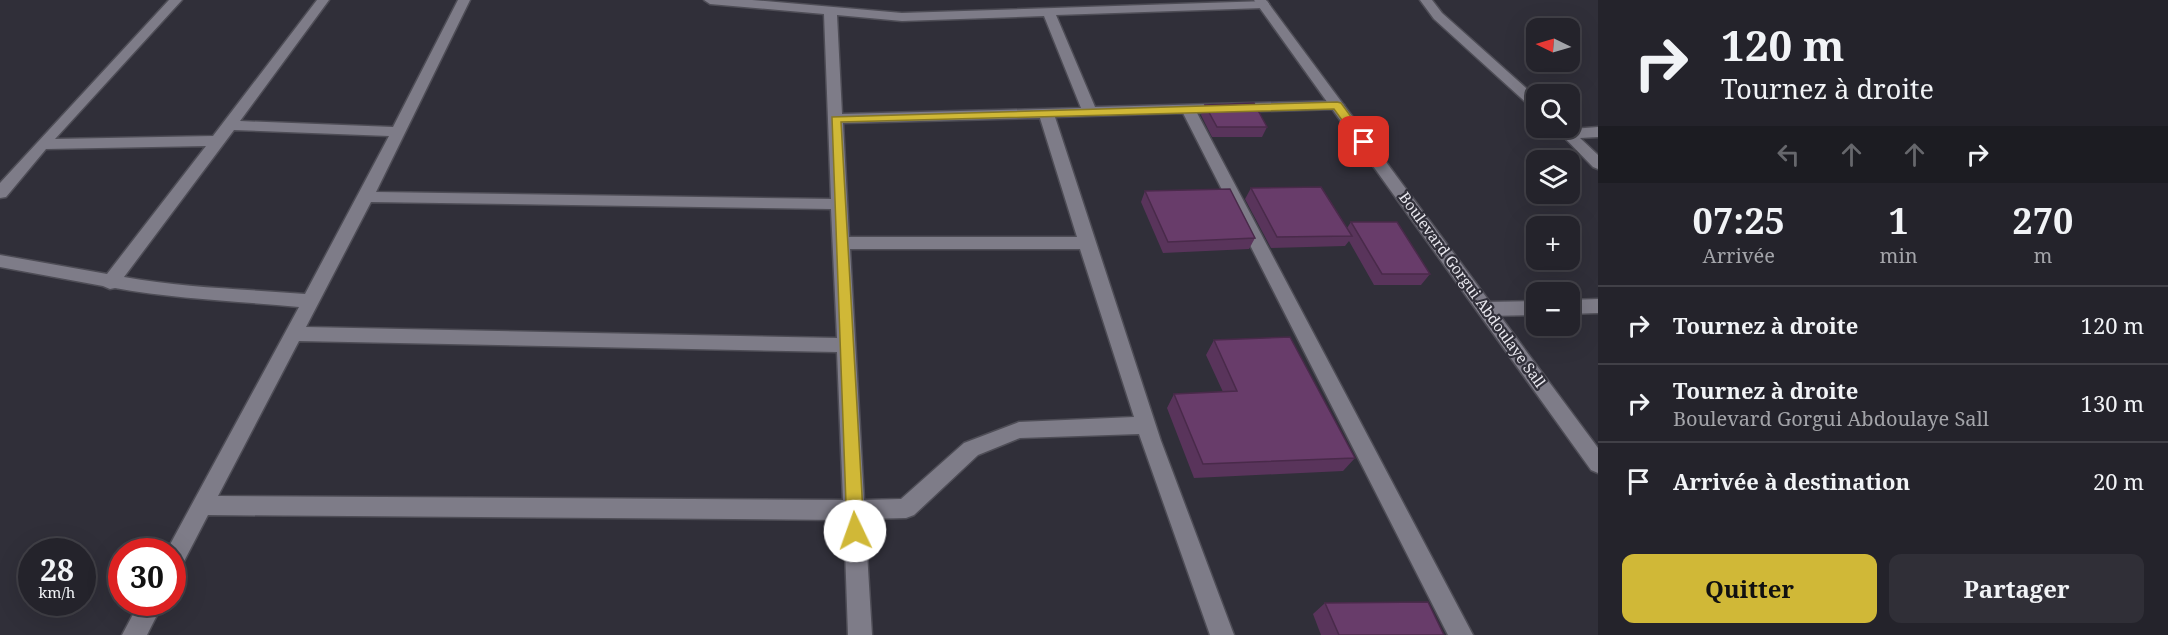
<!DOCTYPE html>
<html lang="fr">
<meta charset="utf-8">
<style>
:root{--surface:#24232b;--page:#302f37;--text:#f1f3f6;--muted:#a3a4a9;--line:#414047;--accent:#d0b837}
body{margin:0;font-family:"Noto Serif",serif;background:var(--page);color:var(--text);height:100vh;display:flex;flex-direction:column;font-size:22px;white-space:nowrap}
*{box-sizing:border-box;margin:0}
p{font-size:20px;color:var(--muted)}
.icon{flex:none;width:33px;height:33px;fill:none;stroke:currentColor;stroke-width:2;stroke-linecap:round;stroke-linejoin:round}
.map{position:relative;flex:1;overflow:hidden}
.details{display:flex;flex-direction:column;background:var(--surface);width:570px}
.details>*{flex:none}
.banner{background:#24232b;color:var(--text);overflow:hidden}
.needle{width:39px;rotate:275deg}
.buttons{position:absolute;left:1526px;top:18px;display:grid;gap:12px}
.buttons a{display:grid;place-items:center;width:54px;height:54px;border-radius:12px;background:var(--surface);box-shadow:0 6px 24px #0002,0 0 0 2px var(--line);font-size:30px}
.speed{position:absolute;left:18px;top:538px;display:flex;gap:12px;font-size:30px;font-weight:700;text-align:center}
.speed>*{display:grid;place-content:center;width:78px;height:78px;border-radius:50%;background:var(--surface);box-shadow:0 6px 24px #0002,0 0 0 2px var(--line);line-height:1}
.speed small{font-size:15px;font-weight:400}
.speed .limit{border:9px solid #d22;background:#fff;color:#111}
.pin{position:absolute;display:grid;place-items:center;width:51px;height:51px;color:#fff;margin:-26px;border-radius:12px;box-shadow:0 3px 9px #0006}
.me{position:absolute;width:66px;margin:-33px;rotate:357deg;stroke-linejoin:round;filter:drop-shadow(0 0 4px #0008)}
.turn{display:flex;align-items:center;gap:21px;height:126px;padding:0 24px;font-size:27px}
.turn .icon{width:78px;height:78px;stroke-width:2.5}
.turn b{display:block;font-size:42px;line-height:51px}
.lanes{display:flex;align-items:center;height:57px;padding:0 24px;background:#0003;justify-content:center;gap:30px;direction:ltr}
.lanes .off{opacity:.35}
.eta{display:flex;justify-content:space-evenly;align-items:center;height:102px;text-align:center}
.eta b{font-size:36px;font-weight:700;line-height:42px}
.primary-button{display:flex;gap:12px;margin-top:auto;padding:12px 24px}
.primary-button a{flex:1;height:69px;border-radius:12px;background:var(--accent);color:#111;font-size:24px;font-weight:700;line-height:69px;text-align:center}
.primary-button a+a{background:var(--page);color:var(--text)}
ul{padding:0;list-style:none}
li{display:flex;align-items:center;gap:18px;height:78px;padding:0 24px;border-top:2px solid var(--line)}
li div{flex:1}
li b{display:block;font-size:22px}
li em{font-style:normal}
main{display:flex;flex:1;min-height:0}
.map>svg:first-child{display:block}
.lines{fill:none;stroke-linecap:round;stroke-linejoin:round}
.street-casing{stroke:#4e4d56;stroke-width:3}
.secondary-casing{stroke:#4e4d56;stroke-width:3}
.street{fill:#7e7c88;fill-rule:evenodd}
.secondary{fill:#7e7c88;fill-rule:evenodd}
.wall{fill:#59345b}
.building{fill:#683c6a;stroke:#492a4a;stroke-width:1.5}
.route{fill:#d0b837;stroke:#877824;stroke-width:1.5}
.labels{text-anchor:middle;stroke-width:4.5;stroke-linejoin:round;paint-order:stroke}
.street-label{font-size:15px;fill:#e9e8ef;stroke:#302f39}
</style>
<main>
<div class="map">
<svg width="1598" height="635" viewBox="0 0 1598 635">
<rect width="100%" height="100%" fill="#302f39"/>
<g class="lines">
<defs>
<g id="street">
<path d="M169,0H182L55,139L213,136L317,0H329L240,121L393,127L458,0H470L376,192L831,199L824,14L710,4L704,0H752L902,13L1267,1L1269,4L1263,8L1056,15L1095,107L1337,101L1344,105L1337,109L1197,113L1473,635H1448L1183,113L1055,117L1161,441L1234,635H1210L1139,434L1020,438L978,455L914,515L906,518L865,519L872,635H848L844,520L208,515L180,569L172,572V552H166L299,307C237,301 175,299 115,288L110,289L103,286L0,267V255L107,274L206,146L46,149L6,197L0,198V183ZM837,15L902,21L1044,16L1081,108L842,114ZM1040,118L1077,237H849L843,123ZM234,130L389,136L305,294C245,289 184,288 124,277ZM371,202L831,209L837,338L306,327ZM850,249H1080L1134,417L1019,422L964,443L901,499L864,500ZM299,341L837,352L843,500L218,496Z"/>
<polygon points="1420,0 1432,0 1442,13 1536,97 1536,108 1531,107 1434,19"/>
<polygon points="1569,127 1572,129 1598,127 1598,137 1580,138 1598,155 1598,169 1593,167 1555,128"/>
<polygon points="1598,299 1598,313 1569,314 1569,300"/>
<polygon points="1536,301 1536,315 1486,316 1480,314 1477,309 1480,304 1486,302"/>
<polygon points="139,603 163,603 147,635 122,635"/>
</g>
<polygon id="secondary" points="1254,0 1266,0 1598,448 1598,473 1591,470"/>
</defs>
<use href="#street" class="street-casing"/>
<use href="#secondary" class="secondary-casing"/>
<use href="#street" class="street"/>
<use href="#secondary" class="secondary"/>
</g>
<g class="wall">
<polygon points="1205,105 1267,127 1262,137 1212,137 1201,115"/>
<polygon points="1251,188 1347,228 1351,222 1430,274 1421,285 1374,285 1349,241 1345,246 1271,248 1245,199"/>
<polygon points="1145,191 1255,238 1249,249 1163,253 1141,202"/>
<polygon points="1214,340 1355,458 1343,471 1194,478 1167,408 1174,394 1223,392 1206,355"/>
<polygon points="1325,603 1444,635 1321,635 1313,614"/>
</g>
<g class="building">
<polygon points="1254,103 1267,127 1217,127 1205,105"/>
<polygon points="1321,187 1352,236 1277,237 1251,188"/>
<polygon points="1230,189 1255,238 1168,242 1145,191"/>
<polygon points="1351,222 1397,222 1430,274 1382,274"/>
<polygon points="1290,337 1355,458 1203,464 1174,394 1237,391 1214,340"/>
<polygon points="1428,602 1444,635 1339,635 1325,603"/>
</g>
<polygon class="route" points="1337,102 1341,103 1368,140 1368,145 1360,145 1334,109 841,122 864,531 861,536 855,539 849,536 847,531 832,117"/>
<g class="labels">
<g class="street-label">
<text transform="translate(1472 290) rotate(54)" y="5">Boulevard Gorgui Abdoulaye Sall</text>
</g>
</g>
</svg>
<div class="buttons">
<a><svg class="needle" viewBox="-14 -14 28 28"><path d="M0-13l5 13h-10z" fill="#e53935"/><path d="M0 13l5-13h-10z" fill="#a3a4a9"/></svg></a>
<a><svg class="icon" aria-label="search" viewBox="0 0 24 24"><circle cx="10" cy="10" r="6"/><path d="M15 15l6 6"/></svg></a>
<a><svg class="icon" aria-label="layers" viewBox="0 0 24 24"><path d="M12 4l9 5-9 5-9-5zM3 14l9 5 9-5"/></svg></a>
<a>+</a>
<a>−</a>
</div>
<div class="speed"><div>28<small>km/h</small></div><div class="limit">30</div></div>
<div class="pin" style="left:1364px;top:142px;background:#d93025"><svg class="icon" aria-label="arrive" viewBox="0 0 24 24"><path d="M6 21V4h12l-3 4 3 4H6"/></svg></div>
<svg class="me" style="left:855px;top:531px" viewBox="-20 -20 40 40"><circle r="19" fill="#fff"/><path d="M0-13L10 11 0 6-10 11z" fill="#d0b837"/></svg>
</div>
<section class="details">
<div class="banner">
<div class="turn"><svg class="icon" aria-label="right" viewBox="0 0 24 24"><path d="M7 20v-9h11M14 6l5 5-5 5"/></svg><div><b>120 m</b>Tournez à droite</div></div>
<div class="lanes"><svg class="icon off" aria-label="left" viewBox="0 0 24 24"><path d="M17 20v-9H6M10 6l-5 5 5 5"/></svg><svg class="icon off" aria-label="ahead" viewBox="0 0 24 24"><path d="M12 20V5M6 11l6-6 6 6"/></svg><svg class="icon off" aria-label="ahead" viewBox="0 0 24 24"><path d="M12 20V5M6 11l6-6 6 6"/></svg><svg class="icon" aria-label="right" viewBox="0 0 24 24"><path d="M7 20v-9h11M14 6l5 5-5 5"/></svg></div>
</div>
<div class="eta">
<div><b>07:25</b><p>Arrivée</p></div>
<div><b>1</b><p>min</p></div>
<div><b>270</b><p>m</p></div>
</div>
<ul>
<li><svg class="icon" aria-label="right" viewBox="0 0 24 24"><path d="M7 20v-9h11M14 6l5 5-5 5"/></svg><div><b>Tournez à droite</b></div><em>120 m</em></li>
<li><svg class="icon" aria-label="right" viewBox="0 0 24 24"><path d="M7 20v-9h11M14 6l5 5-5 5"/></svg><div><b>Tournez à droite</b><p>Boulevard Gorgui Abdoulaye Sall</p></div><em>130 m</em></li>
<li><svg class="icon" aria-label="arrive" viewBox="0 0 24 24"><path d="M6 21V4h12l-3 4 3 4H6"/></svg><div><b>Arrivée à destination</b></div><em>20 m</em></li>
</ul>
<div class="primary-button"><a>Quitter</a><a>Partager</a></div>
</section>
</main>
